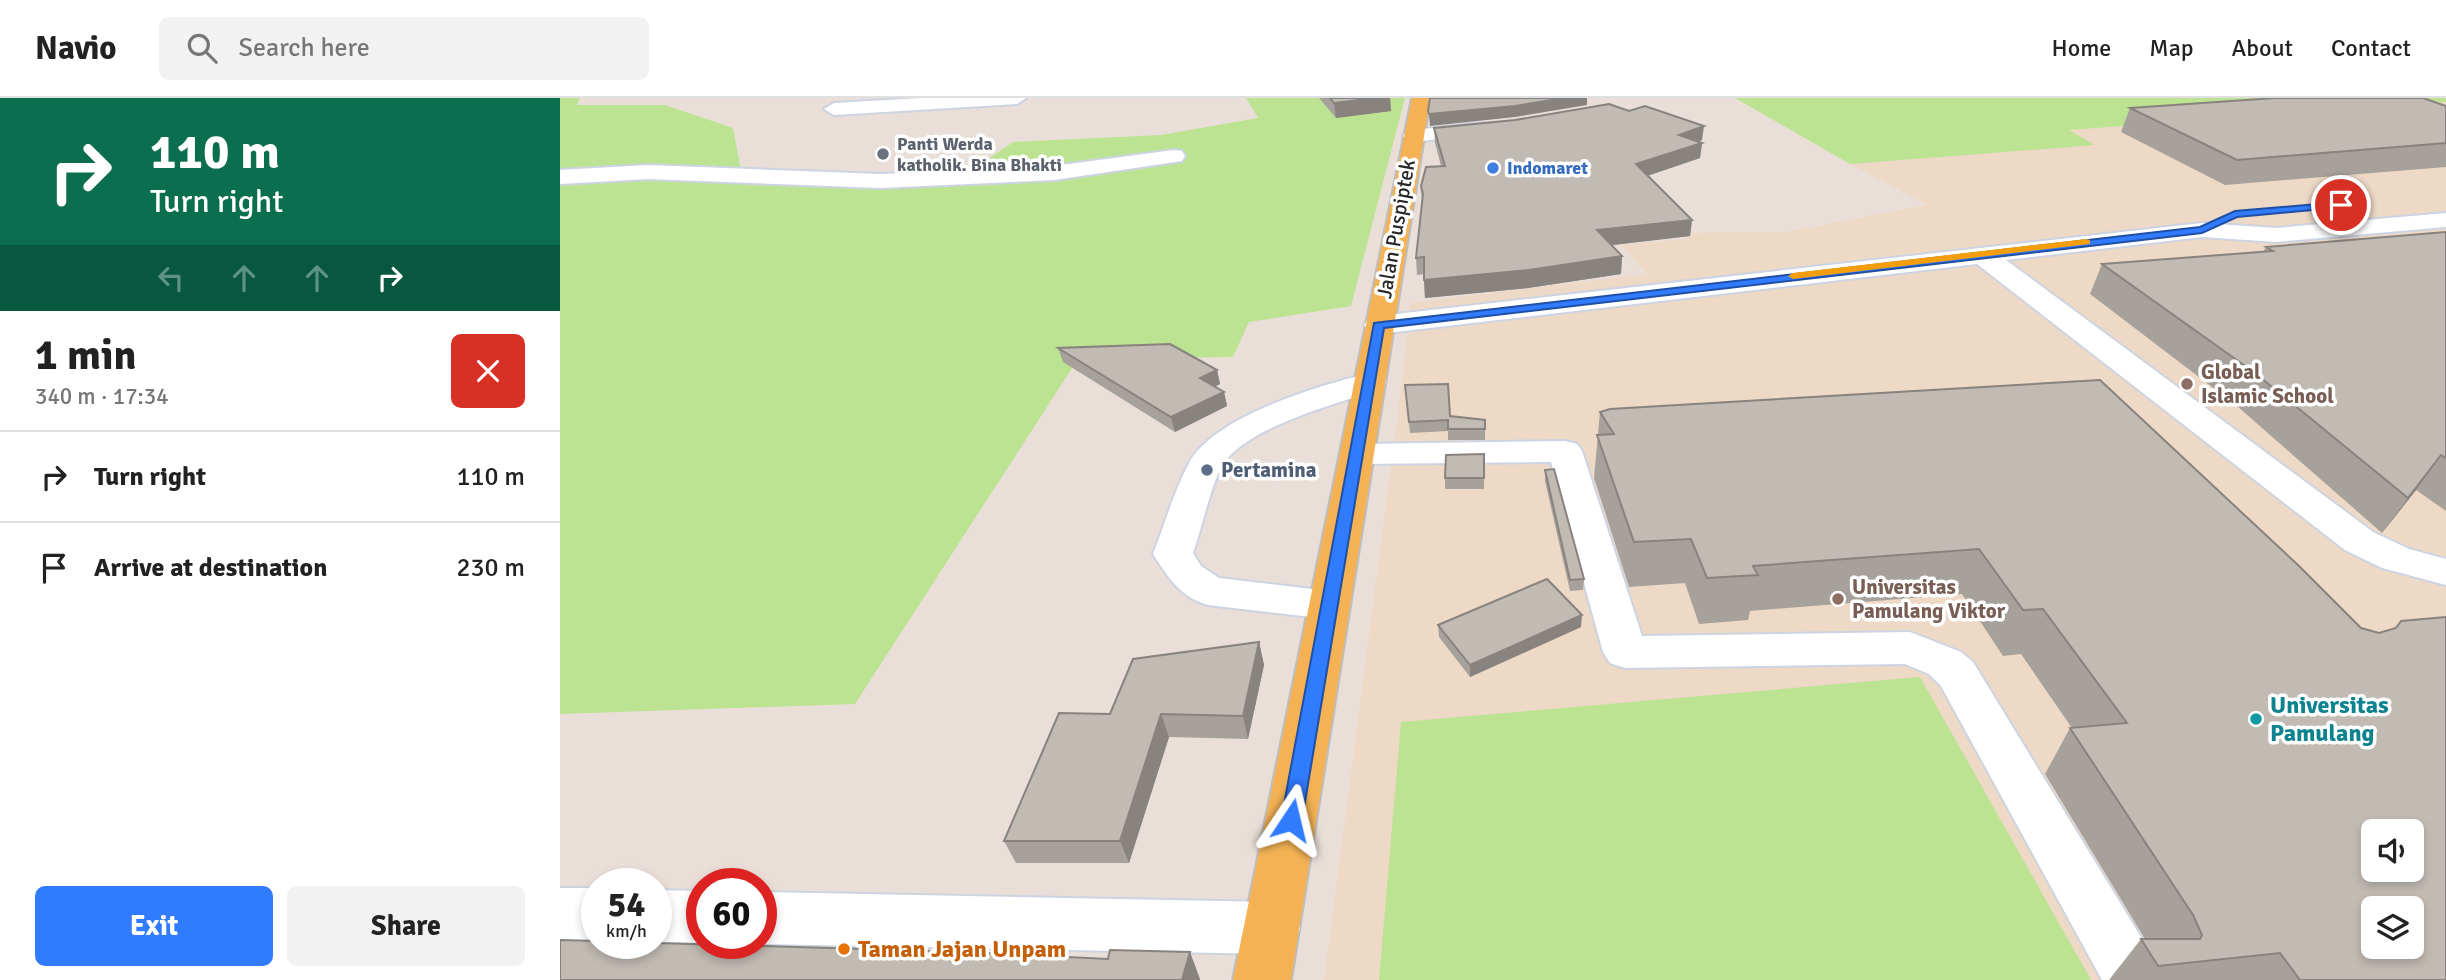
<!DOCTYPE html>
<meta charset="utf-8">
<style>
:root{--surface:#fff;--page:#f2f2f2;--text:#222;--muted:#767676;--line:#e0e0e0;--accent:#317bfe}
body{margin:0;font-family:Signika,sans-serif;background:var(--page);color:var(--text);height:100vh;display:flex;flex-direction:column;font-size:26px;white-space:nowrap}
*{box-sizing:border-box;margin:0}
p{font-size:23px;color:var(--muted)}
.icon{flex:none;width:38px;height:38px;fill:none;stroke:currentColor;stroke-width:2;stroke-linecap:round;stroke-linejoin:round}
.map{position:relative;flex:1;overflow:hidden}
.panel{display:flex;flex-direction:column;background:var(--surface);width:560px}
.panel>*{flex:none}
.hud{background:#0b6e4f;color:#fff;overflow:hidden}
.tools{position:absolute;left:1801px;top:721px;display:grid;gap:14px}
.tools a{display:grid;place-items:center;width:63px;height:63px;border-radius:10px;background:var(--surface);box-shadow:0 4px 10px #0003;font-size:35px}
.speed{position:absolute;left:21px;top:770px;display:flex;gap:14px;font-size:35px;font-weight:700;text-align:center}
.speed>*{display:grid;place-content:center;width:91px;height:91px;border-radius:50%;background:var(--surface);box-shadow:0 4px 10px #0003;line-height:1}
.speed small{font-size:18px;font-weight:400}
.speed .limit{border:10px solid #d22;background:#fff;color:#111}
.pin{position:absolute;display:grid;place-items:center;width:60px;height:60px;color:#fff;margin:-30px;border:4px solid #fff;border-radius:50%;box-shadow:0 2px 7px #0007}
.me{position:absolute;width:77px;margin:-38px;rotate:10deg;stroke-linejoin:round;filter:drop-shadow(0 0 5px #0008)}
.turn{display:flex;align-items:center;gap:24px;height:147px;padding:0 35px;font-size:32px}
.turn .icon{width:91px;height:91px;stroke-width:2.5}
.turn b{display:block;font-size:49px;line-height:60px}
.lanes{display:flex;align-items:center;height:66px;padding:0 35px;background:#0003;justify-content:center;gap:35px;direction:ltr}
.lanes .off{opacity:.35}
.round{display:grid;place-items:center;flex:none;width:74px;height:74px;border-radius:10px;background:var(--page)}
.summary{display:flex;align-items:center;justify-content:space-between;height:119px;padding:0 35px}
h1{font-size:42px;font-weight:800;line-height:52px}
.cta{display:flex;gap:14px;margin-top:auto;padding:14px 35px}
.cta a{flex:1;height:80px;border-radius:10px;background:var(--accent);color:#fff;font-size:28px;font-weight:800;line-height:80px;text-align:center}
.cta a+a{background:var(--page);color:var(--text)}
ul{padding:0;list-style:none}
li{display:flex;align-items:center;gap:21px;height:91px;padding:0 35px;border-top:2px solid var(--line)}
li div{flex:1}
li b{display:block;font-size:26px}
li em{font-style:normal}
header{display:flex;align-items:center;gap:42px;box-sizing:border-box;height:98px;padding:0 35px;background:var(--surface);border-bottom:2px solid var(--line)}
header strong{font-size:33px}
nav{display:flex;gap:38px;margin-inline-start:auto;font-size:24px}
.search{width:490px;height:63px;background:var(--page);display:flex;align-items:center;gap:18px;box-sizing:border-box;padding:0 24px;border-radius:10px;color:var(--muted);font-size:26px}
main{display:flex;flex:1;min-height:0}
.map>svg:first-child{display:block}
.education{fill:#edd9c6;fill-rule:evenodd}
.green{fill:#bce392}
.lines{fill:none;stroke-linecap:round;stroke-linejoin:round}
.minor-casing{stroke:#cdd4e1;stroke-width:4}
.major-casing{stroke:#bebebe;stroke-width:4}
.minor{fill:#fff;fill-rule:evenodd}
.major{fill:#f4b254;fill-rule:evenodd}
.wall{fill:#a7a19b}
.shaded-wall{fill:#88837e}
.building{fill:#c2bbb4;stroke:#88837e;stroke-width:2;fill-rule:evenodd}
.route{fill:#317bfe;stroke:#2050a5;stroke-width:2}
.slow{fill:#f59e0b}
.worship-dot{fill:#6b7280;stroke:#fff;stroke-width:2.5}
.shop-dot{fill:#3f7fe0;stroke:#fff;stroke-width:2.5}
.education-dot{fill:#8d6e63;stroke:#fff;stroke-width:2.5}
.service-dot{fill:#5c6f8a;stroke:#fff;stroke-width:2.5}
.culture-dot{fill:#0f9aa8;stroke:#fff;stroke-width:2.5}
.food-dot{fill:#e8710a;stroke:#fff;stroke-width:2.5}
.labels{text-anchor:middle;stroke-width:7;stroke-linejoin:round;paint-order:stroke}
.far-worship-label{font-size:18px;font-weight:bold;fill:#5b616d;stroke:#fff;text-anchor:start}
.far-shop-label{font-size:18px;font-weight:bold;fill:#366cbe;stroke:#fff;text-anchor:start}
.street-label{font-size:21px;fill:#272727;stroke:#fff}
.education-label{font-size:21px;font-weight:bold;fill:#785e54;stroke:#fff;text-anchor:start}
.service-label{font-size:21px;font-weight:bold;fill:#4e5e75;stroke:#fff;text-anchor:start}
.near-culture-label{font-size:24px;font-weight:bold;fill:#0d838f;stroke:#fff;text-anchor:start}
.near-food-label{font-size:24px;font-weight:bold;fill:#c56008;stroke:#fff;text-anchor:start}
</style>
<header>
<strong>Navio</strong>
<div class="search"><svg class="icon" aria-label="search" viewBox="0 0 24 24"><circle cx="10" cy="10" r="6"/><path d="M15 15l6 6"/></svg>Search here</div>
<nav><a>Home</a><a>Map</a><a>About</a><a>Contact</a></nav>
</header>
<main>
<section class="panel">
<div class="hud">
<div class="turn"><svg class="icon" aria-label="right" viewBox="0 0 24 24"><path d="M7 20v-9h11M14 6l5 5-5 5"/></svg><div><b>110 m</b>Turn right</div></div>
<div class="lanes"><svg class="icon off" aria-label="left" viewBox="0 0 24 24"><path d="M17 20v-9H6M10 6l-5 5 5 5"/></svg><svg class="icon off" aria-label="ahead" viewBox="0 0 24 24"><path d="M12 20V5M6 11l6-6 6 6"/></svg><svg class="icon off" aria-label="ahead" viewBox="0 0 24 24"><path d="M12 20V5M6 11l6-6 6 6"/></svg><svg class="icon" aria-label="right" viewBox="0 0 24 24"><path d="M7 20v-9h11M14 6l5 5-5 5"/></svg></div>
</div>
<div class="summary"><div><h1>1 min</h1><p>340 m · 17:34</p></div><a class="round" style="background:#d93025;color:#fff"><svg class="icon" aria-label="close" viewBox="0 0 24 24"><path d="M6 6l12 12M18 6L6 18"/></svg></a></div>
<ul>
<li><svg class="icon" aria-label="right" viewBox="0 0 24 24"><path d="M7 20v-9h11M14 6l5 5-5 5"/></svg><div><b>Turn right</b></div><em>110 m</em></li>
<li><svg class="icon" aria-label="arrive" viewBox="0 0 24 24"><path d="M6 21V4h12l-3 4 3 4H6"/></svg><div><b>Arrive at destination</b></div><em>230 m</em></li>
</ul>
<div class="cta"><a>Exit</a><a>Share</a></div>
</section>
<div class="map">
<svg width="1886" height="882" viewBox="0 0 1886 882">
<rect width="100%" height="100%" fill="#eadfd8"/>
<path class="education" d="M1886,4V882H764L843,276L850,205L1087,176L1061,147L1127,141L1125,135L1226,134L1367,107L1290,66L1533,47L1507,32ZM1813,733H1852V772H1813ZM1813,810H1852V849H1813Z"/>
<g class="green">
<polygon points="0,0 20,0 17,7 105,7 173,30 181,72 275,90 396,83 453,44 601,37 698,20 686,0 845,0 791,208 689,224 673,259 518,261 295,606 0,616"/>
<polygon points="1175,0 1886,0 1886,4 1509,32 1535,47 1290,66"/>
<polygon points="1360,579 1531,882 819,882 841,624"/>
</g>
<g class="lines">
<defs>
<g id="minor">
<polygon points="362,0 466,0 457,6 274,17 264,11 274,5"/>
<polygon points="925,25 932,27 935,31 932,35 853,44 846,42 843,38 846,34 853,32"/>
<polygon points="614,52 622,53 625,58 622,63 494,82 321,90 88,81 0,86 0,72 88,67 321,76 494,68"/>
<polygon points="1886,115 1886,129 1716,144 1642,139 1446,162 1813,434 1849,451 1886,461 1886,487 1822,470 1785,452 1417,166 818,236 808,233 804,227 808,221 818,218 1642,125 1716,130"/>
<path d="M810,275L821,277L826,284L821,291C779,305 685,329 662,368C651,387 641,433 633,455L641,468L659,480L769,493L784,497L790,507L784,517L769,521L648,507C620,499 608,479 593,456C605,426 614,393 629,365C654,318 761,287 810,275Z"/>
<polygon points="1005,343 1017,346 1022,353 1082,538 1350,534 1401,554 1413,564 1595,862 1603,882 1542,882 1381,588 1369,576 1345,566 1065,570 1050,565 1043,554 991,364 797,366 785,363 780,356 785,349 797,346"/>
<rect x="0" y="790" width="37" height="52"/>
<polygon points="96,792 142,793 142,845 96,844"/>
<polygon points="201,794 712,804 732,812 740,830 732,848 712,856 201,846"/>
</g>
<polygon id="major" points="852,0 870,0 731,882 673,882"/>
</defs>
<use href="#minor" class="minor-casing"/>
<use href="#major" class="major-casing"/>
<use href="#minor" class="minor"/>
<use href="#major" class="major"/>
</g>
<g class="wall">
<polygon points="759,0 830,0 831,13 776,20"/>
<polygon points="1886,8 1886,69 1665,87 1561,34 1570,10"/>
<polygon points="874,30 1142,42 1138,44 1142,45 1140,60 1087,78 1132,122 1130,138 1052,147 1062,158 1061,176 968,190 865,200 864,176 857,177 856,160 862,104 861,88 881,68 875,45"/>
<polygon points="1886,134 1886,413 1856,392 1822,435 1677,308 1530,196 1542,166 1703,154 1706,149"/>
<polygon points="498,250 657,272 660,286 655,289 664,294 667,308 615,334 503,264"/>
<polygon points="845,287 890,318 925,322 925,342 888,342 888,333 850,335"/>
<polygon points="1040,314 1819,535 1835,530 1841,523 1886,882 1549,882 1581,841 1585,841 1485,676 1510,630 1512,630 1461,556 1443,558 1402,496 1190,513 1188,522 1139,526 1125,485 1069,489 1034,380"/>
<polygon points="924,356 924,391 885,391 885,380"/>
<polygon points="985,372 1024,481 1023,492 1010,493 985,383"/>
<polygon points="878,527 1021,529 910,579 879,539"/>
<polygon points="699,544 704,567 688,641 609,639 569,765 456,765 444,743 550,616"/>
</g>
<g class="shaded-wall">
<polygon points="815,0 830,0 831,13 776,20 774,5"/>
<polygon points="1004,0 1027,0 1027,7 955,19 870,28 869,16"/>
<polygon points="1144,28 1142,42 1117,52 1119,37"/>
<polygon points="1142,45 1140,60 1075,82 1076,66"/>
<polygon points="1132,122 1130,138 1036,149 1037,132"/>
<polygon points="1062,158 1061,176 968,190 865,200 864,182"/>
<polygon points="657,272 660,286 643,294 640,280"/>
<polygon points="664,294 667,308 615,334 611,319"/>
<polygon points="1881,357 1856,392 1822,435 1848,400"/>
<polygon points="1022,517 1021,529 910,579 910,567"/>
<polygon points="699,544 704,567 688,641 683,618"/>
<polygon points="601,616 609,639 569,765 560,743"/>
<polygon points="630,854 640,881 640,882 622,882"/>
</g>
<g class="building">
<polygon points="770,0 815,0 774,5"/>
<polygon points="870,0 1004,0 955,8 869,16 868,13"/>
<polygon points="1715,0 1863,0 1886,8 1886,45 1677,62 1570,10"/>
<polygon points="1049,6 1069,13 1085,8 1144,28 1119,37 1142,45 1076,66 1132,122 1037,132 1062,158 969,172 864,182 864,159 856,160 863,96 861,88 866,69 885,68 874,30 955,22"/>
<polygon points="1886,134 1886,360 1881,357 1848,400 1695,275 1542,166 1713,153 1706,149"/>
<polygon points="610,246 657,272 640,280 664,294 611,319 498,250"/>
<path d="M1540,282L1739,468L1801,530L1819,535L1836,530L1841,523L1886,519V882H1740L1720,855L1598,868L1581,841H1640L1642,837L1633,817L1510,630L1567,625L1483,511L1463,512L1419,451L1193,468L1198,477L1147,480L1131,441L1074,444L1037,337L1054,336L1040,314L1050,311ZM1813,733H1852V772H1813ZM1813,810H1852V849H1813Z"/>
<polygon points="888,286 890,318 925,322 925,331 888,331 888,322 849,324 845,287"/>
<polygon points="924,356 924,380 885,380 886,357"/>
<polygon points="994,371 1024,481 1010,482 985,372"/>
<polygon points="987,481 1022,517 910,567 878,527"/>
<polygon points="699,544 683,618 601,616 560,743 444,743 499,615 550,616 573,561"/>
<polygon points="0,842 37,843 37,845 96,845 407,854 548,861 550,852 630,854 622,882 0,882"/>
</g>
<polygon class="route" points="1781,104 1784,105 1784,109 1677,119 1642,135 824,230 742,722 739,728 731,731 724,728 721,722 814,225 1640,129 1675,113"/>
<polygon class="slow" points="1526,141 1530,142 1530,146 1233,181 1228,178 1233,175"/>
<circle class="worship-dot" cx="323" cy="56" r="7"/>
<circle class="shop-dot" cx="933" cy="70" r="7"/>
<g class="education-dot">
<circle cx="1627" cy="286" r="7"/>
<circle cx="1278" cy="501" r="7"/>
</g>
<circle class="service-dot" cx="647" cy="372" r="7"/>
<circle class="culture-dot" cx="1696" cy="621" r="7"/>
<circle class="food-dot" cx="284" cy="851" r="7"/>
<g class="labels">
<g class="far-worship-label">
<text x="337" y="52">Panti Werda<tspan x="337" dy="21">katholik. Bina Bhakti</tspan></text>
</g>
<g class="far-shop-label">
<text x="947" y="76">Indomaret</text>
</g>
<g class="street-label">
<text transform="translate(836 131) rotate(-80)" y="7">Jalan Puspiptek</text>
</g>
<g class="education-label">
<text x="1641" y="281">Global<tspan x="1641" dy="24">Islamic School</tspan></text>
<text x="1292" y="496">Universitas<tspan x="1292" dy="24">Pamulang Viktor</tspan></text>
</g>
<g class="service-label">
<text x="661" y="379">Pertamina</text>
</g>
<g class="near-culture-label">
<text x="1710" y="615">Universitas<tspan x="1710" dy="28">Pamulang</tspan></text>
</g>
<g class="near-food-label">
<text x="298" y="859">Taman Jajan Unpam</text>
</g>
</g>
</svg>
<div class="tools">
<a><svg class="icon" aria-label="sound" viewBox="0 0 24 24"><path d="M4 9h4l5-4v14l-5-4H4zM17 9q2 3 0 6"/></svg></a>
<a><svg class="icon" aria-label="layers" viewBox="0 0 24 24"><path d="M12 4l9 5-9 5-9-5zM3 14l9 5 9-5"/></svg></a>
</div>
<div class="speed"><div>54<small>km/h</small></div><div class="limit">60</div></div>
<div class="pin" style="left:1781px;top:107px;background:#d93025"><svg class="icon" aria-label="arrive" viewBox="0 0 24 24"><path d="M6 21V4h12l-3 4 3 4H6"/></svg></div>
<svg class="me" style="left:731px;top:722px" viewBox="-20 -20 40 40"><path d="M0-17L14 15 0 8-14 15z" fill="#317bfe" stroke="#fff" stroke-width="4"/></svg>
</div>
</main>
